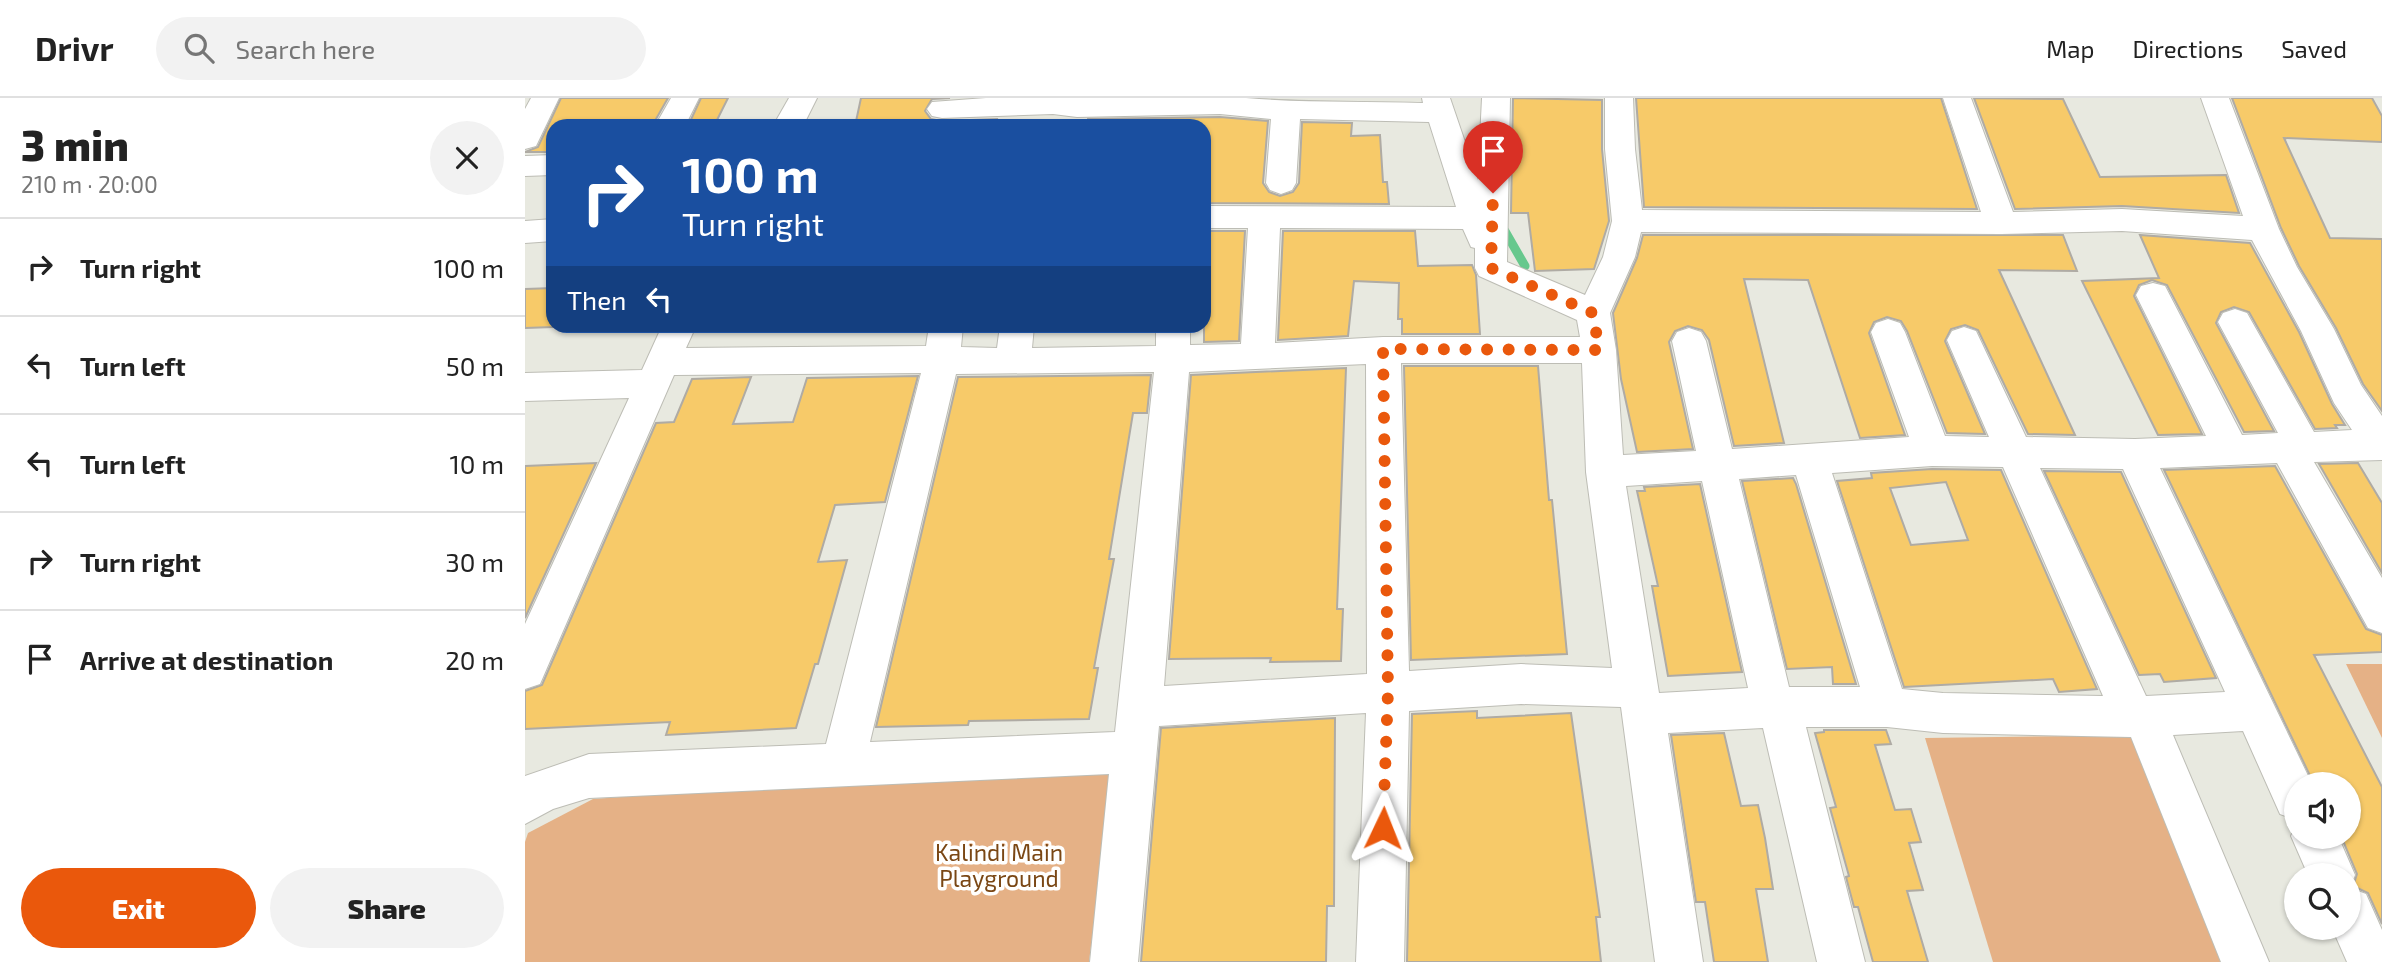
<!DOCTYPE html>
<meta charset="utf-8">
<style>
:root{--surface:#fff;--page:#f2f2f2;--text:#222;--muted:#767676;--line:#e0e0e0;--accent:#ea580c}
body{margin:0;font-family:"Exo 2",sans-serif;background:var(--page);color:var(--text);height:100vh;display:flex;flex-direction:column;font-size:26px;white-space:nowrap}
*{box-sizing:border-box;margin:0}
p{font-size:23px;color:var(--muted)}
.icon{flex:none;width:38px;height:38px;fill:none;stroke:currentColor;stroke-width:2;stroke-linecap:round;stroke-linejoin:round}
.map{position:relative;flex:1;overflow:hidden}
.sheet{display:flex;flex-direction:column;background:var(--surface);width:525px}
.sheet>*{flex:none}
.guide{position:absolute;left:21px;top:21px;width:665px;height:214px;border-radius:21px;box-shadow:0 2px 5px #0004;background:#1a4fa0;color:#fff;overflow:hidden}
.fabs{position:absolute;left:1759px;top:674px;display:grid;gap:14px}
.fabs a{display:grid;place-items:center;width:77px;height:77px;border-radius:50%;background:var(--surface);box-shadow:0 2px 5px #0004;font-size:35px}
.pin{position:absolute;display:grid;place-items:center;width:60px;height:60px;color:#fff;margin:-72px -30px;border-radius:50% 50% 50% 0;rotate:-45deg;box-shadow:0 0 7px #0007}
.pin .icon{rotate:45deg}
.me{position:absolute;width:77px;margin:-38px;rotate:2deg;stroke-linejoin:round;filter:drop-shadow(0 0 5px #0008)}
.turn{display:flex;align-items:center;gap:24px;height:147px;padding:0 21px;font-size:32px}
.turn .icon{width:91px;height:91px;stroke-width:2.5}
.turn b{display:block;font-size:49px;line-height:60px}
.then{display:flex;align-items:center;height:66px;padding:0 21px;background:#0003;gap:14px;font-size:26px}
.round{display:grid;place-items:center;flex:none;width:74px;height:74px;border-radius:37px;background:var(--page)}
.head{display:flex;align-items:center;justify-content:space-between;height:119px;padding:0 21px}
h1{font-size:42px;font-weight:800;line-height:52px}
.action{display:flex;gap:14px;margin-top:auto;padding:14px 21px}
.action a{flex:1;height:80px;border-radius:42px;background:var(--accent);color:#fff;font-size:28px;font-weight:800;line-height:80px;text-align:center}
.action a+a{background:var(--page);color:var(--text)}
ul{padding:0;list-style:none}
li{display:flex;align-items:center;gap:21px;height:98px;padding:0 21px;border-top:2px solid var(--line)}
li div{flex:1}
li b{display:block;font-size:26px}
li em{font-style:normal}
header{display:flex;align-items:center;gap:42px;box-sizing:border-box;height:98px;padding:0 35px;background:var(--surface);border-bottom:2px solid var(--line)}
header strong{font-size:33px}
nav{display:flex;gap:38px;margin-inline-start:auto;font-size:24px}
.search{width:490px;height:63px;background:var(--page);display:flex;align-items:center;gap:18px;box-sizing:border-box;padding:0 24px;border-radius:38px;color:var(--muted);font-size:26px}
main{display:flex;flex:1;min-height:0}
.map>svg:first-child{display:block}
.green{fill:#e5b186}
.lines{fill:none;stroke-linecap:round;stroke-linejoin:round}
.stream{stroke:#67c88d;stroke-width:9}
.building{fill:#f7ca69;stroke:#afaba4;stroke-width:2;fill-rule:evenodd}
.minor-casing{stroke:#bdbdb5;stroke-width:2}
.minor{fill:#fff;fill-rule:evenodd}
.route{stroke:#ea580c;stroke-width:12;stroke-dasharray:0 21.6}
.labels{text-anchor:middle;stroke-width:7;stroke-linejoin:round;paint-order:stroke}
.park-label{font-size:23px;fill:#7a4714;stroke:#fffffe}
</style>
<header>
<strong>Drivr</strong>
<div class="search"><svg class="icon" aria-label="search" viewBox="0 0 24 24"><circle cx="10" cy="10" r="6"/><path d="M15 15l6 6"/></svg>Search here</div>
<nav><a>Map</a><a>Directions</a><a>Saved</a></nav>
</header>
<main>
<section class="sheet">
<div class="head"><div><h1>3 min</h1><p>210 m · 20:00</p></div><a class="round"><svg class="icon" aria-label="close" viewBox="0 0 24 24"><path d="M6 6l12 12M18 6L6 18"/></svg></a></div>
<ul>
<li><svg class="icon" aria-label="right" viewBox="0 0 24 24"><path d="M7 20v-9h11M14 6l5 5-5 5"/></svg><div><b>Turn right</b></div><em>100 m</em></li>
<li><svg class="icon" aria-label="left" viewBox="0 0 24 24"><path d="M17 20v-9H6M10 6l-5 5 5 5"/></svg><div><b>Turn left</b></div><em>50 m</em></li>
<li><svg class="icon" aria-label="left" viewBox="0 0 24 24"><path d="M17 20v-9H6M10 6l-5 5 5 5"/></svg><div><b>Turn left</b></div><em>10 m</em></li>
<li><svg class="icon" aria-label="right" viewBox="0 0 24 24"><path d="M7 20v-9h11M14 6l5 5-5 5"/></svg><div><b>Turn right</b></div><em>30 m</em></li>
<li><svg class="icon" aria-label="arrive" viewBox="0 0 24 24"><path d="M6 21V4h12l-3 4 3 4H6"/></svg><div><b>Arrive at destination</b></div><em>20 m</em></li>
</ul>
<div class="action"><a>Exit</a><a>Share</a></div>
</section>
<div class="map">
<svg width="1857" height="864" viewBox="0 0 1857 864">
<rect width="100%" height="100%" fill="#e8e9e0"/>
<g class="green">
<polygon points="1821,566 1857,566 1857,640"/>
<polygon points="1622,637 1715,864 1468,864 1400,640"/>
<polygon points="589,663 564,864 0,864 0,744 3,735 68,701"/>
</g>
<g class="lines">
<polyline class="stream" points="977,128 1000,168"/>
</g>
<g class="building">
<polygon points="36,0 143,0 127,28 28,28 28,54 0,54 13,49"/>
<polygon points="176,0 203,0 189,28 163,28"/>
<polygon points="336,0 425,0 407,1 400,13 406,21 416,23 472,21 471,28 330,28"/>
<polygon points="988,0 1077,2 1077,51 1084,123 1069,171 1010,173 1003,115 986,115"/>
<polygon points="1111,0 1416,0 1452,111 1119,109"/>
<polygon points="1449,0 1538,1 1575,79 1701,77 1714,115 1597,108 1490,111"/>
<polygon points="1707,0 1847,0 1857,18 1857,44 1759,40 1805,140 1857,141 1857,313 1838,286 1811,230 1774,168 1756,130"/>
<polygon points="695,19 743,23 738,85 744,94 755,98 768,94 774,85 777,24 827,25 826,38 855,37 858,84 862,84 864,106 679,105 679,28 562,28 563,21"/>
<polygon points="679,133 720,133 714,243 679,244"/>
<polygon points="758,133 890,133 893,168 947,167 951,177 955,236 877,236 877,221 873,221 874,185 829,183 823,238 753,242"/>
<polygon points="1118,137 1538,137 1552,173 1474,172 1550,337 1503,336 1453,232 1440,227 1426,231 1420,243 1460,336 1422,335 1382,233 1376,223 1362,219 1349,224 1344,235 1380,337 1335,340 1283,182 1219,181 1259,345 1209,348 1184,242 1177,232 1163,228 1150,233 1144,244 1168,351 1112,354 1096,281 1088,215 1112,160"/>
<polygon points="1615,137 1725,145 1774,234 1807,306 1820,327 1810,327 1812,330 1790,331 1724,214 1709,209 1696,214 1691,225 1749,333 1719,334 1642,187 1627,182 1614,187 1609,198 1677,336 1633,337 1557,183 1634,180"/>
<polygon points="28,190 28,229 0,230 0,191"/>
<polygon points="879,268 1013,268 1024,402 1027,402 1042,556 886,562"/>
<polygon points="821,270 812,511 818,511 816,563 745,564 746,560 644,561 666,277"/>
<polygon points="626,277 622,315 608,315 584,461 589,461 569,570 573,570 564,621 444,623 443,627 351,629 433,279"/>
<polygon points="393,278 360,404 310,407 293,464 322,462 293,566 290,566 271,630 141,637 145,624 0,631 0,593 17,587 131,325 149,324 167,281 226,279 208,326 268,324 282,280"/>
<polygon points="71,365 0,520 0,368"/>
<polygon points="1833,365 1857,405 1857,475 1794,366"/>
<polygon points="1750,368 1841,531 1857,537 1857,554 1789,557 1857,689 1857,826 1843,795 1828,788 1832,776 1816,738 1824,738 1824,686 1789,686 1639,372"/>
<path d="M1407,371L1476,372L1572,591L1534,594L1528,581L1379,589L1312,383L1347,380L1346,375ZM1421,384L1443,442L1386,447L1365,390Z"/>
<polygon points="1519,373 1596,374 1691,580 1639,584 1635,576 1614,577"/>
<polygon points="1268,380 1271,386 1331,586 1308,586 1307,569 1262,571 1217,383"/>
<polygon points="1175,386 1217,574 1143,578 1127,488 1133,488 1112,393 1120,393 1119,389"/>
<polygon points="952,613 952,620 1046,615 1075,819 1071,819 1076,864 882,864 887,616"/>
<polygon points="810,620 809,808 802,808 801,864 616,864 636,630"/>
<polygon points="1299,632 1361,632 1366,646 1350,647 1370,712 1386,711 1396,744 1384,745 1398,792 1382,793 1403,864 1348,864 1333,809 1329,809 1321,779 1324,778 1305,710 1311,709 1290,635 1299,634"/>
<polygon points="1199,635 1216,708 1233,707 1240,740 1248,791 1231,791 1243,864 1189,864 1180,804 1171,804 1146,637"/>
</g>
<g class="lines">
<defs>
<g id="minor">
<polygon points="6,0 34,0 11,48 0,51 0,11"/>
<polygon points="146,0 174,0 160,28 130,28"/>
<polygon points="264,0 292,0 278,28 248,28"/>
<path d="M461,0H721C780,5 839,3 898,5L897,0H925L953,82L957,0H985L982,164L1060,197L1078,159L1087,123L1080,51V0H1108L1110,51L1117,112L1456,114L1418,0H1446L1488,114L1597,111L1718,118L1676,0H1704L1754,131L1772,169L1809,231L1836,287L1857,318V362L1789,364L1857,480V535L1843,530L1752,365L1635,370L1787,686H1771V722L1755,716L1718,633L1648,637L1744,864H1696L1606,639L1418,635L1362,629H1281L1340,864H1292L1238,630L1143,635L1178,864H1130L1096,609L996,606L884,613L879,864H831L841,615L634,628L613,864H565L584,676L64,700L28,711L0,726V678L64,656L301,646L396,275L149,277L15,586L0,591V526L104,300L0,303V275L117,272L137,228H171L161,250L401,248L404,228H438L436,249L472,250L475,228H509L507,250L631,248V228H665V247L716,246L723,130H679V108L931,109L904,24L775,21L771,85L767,92L756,96L745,92L741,85L746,21L695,16L552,19L528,16L417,20L407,18L402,11L407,4ZM755,130L938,131L946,149L950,150V170L954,178L1052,222L1055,239H858L750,245ZM1597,133L1727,142L1776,233L1809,305L1827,332L1789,334L1722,215L1710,211L1698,215L1693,224L1753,335L1717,337L1640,188L1628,185L1616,188L1611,197L1681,338L1610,341L1501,339L1451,233L1439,229L1427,233L1422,242L1464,339L1420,338L1380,234L1375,225L1363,221L1351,225L1346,234L1384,339L1207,351L1181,243L1176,234L1164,230L1152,234L1147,243L1171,353L1098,357L1091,252L1085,215L1110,159L1116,134L1476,136ZM876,265H1057L1061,374L1087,570L996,566L884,573ZM841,266L842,576L639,588L664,274ZM629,274L590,634L345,644L431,276ZM1407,368L1478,369L1578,598L1418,595L1377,591L1307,375ZM1515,370L1598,371L1700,594L1621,598ZM1271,377L1335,589H1264L1214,381ZM1177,383L1223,590L1134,595L1101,388Z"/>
<polygon points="28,57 28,77 0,78 0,58"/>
<polygon points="28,121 28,143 0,145 0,123"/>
<polygon points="1771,727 1771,738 1813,738 1830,777 1825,790 1841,796 1857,832 1857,864 1822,864 1807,830 1824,830 1824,777 1783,777 1766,738"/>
</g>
</defs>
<use href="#minor" class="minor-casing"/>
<use href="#minor" class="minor"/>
</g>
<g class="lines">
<polyline class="route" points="858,730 863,593 858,251 1074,252 1068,215 966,170 968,95"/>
</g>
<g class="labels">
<g class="park-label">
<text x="474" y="763">Kalindi Main<tspan x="474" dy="26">Playground</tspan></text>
</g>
</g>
</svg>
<div class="fabs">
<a><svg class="icon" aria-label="sound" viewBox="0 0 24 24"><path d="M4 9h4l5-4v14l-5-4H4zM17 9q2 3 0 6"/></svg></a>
<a><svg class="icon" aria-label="search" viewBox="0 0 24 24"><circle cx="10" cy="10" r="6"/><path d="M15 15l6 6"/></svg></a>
</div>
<div class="pin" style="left:968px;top:95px;background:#d93025"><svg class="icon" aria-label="arrive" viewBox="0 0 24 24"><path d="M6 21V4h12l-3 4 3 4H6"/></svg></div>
<svg class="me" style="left:858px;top:730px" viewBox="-20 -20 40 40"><path d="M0-17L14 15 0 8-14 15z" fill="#ea580c" stroke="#fff" stroke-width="4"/></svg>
<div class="guide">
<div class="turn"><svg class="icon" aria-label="right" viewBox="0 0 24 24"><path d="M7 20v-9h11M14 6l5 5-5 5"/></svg><div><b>100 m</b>Turn right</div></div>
<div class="then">Then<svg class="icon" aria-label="left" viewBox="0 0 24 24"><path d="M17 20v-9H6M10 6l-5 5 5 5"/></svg></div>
</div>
</div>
</main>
